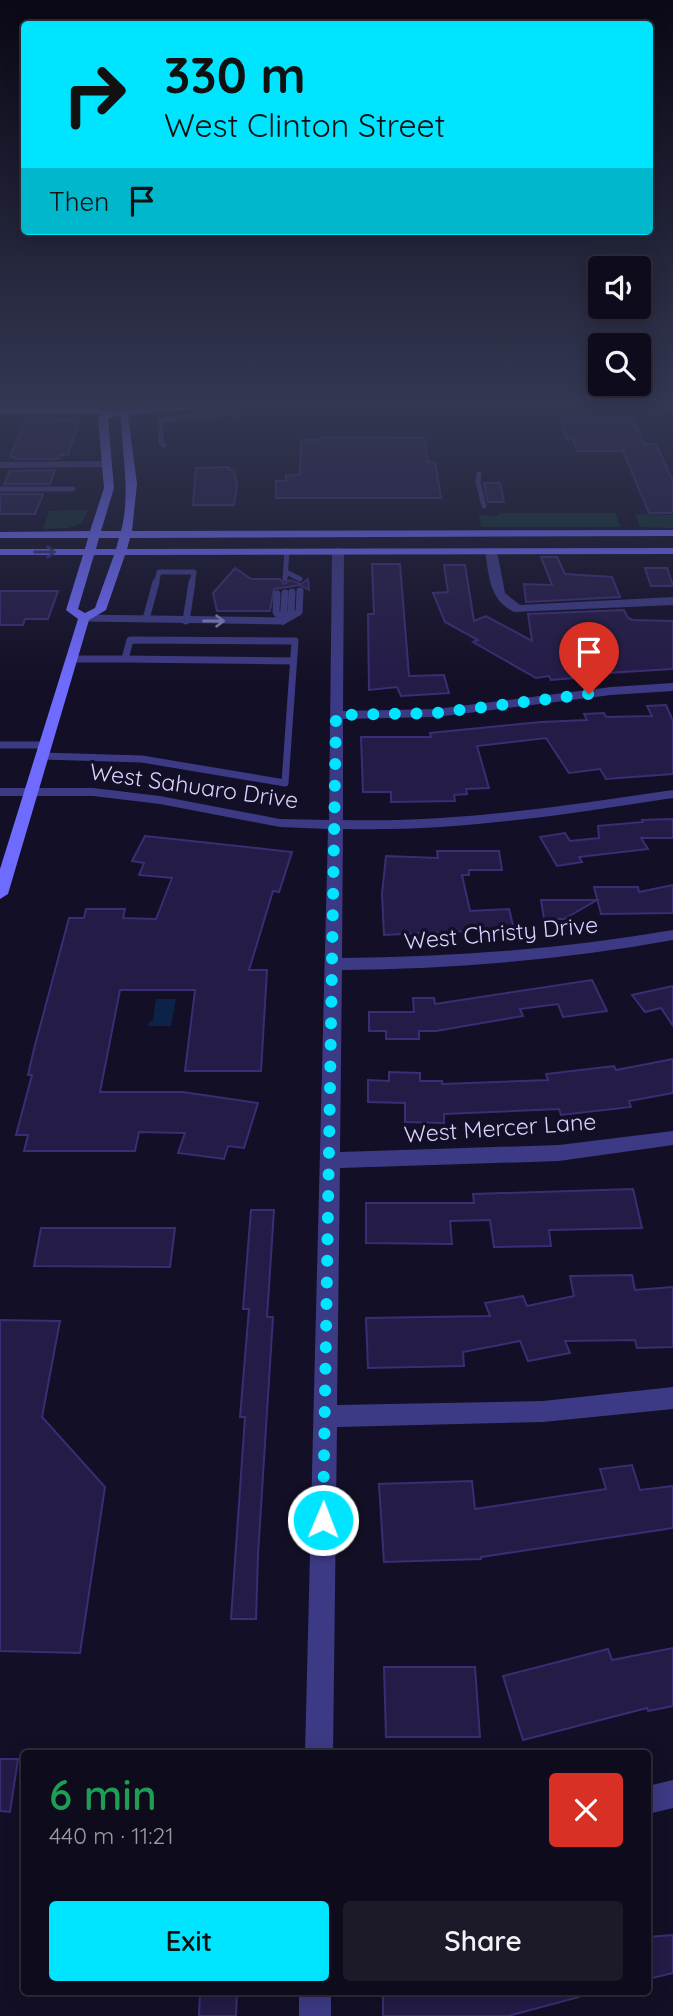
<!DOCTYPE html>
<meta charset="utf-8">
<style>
:root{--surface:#0e0b1c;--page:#1c1929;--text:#f1f3f6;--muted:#9b9ba3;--line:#2e2b3b;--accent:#00e5ff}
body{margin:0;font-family:Quicksand,sans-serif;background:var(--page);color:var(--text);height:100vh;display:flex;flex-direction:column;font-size:26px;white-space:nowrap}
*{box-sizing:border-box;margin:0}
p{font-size:23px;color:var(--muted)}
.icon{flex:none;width:38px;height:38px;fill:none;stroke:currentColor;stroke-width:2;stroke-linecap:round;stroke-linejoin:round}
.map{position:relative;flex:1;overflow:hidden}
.drawer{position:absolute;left:21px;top:1750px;width:630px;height:245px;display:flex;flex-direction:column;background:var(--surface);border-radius:7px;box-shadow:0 4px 18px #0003,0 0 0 2px var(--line)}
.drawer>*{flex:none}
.banner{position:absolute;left:21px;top:21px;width:632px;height:214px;border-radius:7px;box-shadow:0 4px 18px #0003,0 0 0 2px var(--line);background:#00e5ff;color:#111;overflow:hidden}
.fabs{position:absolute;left:588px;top:256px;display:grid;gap:14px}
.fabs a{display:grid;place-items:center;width:63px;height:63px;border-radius:7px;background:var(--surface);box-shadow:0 4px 18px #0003,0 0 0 2px var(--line);font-size:35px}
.pin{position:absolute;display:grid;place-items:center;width:60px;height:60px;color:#fff;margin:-72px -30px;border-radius:50% 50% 50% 0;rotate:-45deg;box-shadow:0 0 7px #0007}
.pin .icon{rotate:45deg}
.me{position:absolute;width:77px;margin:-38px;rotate:1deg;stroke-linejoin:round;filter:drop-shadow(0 0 5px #0008)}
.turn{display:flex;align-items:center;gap:24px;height:147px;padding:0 28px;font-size:32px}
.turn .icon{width:91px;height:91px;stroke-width:2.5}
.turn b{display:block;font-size:49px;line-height:60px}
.then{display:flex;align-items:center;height:66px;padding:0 28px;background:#0003;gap:14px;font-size:26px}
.round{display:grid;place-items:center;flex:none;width:74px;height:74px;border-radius:7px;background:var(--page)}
.summary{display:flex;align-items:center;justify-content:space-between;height:119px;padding:0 28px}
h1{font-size:42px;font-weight:600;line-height:52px;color:#1e9e55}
.button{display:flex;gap:14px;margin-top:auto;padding:14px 28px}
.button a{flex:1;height:80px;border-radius:7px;background:var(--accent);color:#111;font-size:28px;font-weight:600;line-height:80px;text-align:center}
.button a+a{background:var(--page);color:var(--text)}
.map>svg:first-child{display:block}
.green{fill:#12302f}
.water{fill:#0c2248}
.building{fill:#241b47;stroke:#3b2d73;stroke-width:2}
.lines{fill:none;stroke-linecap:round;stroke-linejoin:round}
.lane-far1{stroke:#3d3a85;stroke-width:5}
.lane{stroke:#3d3a85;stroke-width:7}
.street{fill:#3d3a85;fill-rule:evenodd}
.secondary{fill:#6f6bff;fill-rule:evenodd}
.oneway{stroke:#38347d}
.oneway2{stroke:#837fbc}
.route{stroke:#00e5ff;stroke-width:12;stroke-dasharray:0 21.6}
.labels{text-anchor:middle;stroke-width:7;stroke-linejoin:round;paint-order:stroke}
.street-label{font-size:23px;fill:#d9d4ff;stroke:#130f26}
</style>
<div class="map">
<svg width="673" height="2016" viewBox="0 0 673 2016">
<rect width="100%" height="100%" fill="#130f26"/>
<g class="green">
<polygon points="77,510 88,510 82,523 68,528 43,529 49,511"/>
<polygon points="498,513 616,513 620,527 481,527 479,515 498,516"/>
<polygon points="635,514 673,515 673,528 640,527"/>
</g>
<polygon class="water" points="156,999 176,999 171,1026 148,1026 149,1021 153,1021"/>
<g class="building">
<polygon points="622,401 645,444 656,444 673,481 673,513 649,513 623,451 577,451 573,439 567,439 554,402"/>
<polygon points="26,419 79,420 68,455 60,455 59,459 15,459 16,457 10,457"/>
<polygon points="321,437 424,438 428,462 435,462 441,498 276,498 276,481 286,481 286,476 300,474 301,440 321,440"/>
<polygon points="229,467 230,470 234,470 237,485 234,505 193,505 196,468"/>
<polygon points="55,470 50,484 4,484 10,471"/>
<polygon points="484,483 500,483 504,502 488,502"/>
<polygon points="0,494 43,494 35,514 0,514"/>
<polygon points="541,557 557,557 565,574 612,577 620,597 526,602 524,584 552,585"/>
<polygon points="372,564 400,564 409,676 444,675 449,693 401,696 397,687 369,690 368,614 374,614"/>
<polygon points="444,565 465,565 474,621 486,616 532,641 528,614 624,610 628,618 633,620 673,621 673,669 574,675 576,678 551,680 549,676 536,678 473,642 478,640 445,622 433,593 448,592"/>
<polygon points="235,568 251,579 280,579 284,584 290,580 301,584 308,579 309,590 300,585 274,589 270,611 217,611 213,593"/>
<polygon points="645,568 667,568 673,586 651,586"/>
<polygon points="0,591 58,591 48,619 25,619 23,625 0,625"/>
<polygon points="666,705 673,721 673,774 606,779 600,769 569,773 546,738 477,746 489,788 466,789 467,794 454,795 455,801 391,802 391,792 363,792 361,737 431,737 430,733 541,722 587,720 584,714 604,713 606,717 652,716 647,706"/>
<polygon points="673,819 673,838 641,838 648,849 579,857 582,862 557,866 540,837 565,833 570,841 599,838 598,826 643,822 642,820"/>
<polygon points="145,836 292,852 279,892 273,891 249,970 267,970 261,1071 185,1071 195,990 120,990 100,1092 183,1092 258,1103 244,1148 228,1146 224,1159 178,1153 185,1133 139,1132 135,1151 24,1151 28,1135 16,1135 32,1075 28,1075 34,1049 69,918 84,918 86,909 125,909 123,918 156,919 172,878 139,875 144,863 132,861"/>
<polygon points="437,851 499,851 502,870 469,870 469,875 462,875 470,911 509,909 514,929 384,935 382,894 386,856 438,858"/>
<polygon points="673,885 673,913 601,914 594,887 638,887 639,892"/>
<polygon points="541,900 597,900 564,919 544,919"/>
<polygon points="592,980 607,1011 563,1017 558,1004 520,1009 523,1016 436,1031 419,1031 419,1039 386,1039 386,1031 369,1031 369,1012 414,1012 413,998 434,998 435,1004"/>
<polygon points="673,986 673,1026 661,1008 645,1012 632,995"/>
<polygon points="673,1059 673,1093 629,1101 631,1107 561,1115 559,1109 444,1114 444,1123 405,1122 405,1103 368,1102 368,1080 389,1081 389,1072 420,1073 420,1081 442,1081 442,1084 548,1080 546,1074 614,1066 616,1070"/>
<polygon points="633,1189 642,1228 549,1230 551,1246 494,1247 490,1220 450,1221 452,1244 366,1243 366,1203 474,1203 473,1194"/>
<polygon points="251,1210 274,1210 267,1317 273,1317 258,1554 256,1619 231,1619 245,1417 240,1417 249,1309 243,1309"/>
<polygon points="41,1228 175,1228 170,1267 34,1266"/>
<polygon points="632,1275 635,1290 673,1287 673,1347 637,1348 635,1340 565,1341 570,1353 528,1361 520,1341 463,1352 464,1366 368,1368 366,1318 490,1316 485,1303 523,1296 527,1306 574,1296 570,1276"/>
<polygon points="0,1320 60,1321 42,1417 105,1487 80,1653 0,1651"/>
<polygon points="632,1465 640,1490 673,1486 673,1528 481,1557 481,1559 384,1562 379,1484 472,1481 475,1509 606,1489 600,1469"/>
<polygon points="673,1648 673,1706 648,1711 647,1708 523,1740 503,1676 608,1649 612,1660"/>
<polygon points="384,1667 475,1667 480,1737 386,1737"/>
<polygon points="0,1759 18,1759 10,1812 0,1811"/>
<polygon points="673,1935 673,1973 648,1979 648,1937"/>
<polygon points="200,1992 237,1992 236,2016 199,2016"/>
<polygon points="383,1992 579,1992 579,1997 508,2016 383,2016"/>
</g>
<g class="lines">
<g class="lane-far1">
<polyline points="164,445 161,443 161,420 232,413 237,416"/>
<polyline points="479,474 478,482 484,506"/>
<polyline points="0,489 73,489"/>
<polyline points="286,572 300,579"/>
<polyline points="285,579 287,551"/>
<polyline points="156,584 159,572 194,572 192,584"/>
</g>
<g class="lane">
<polyline points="277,594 276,612 283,621"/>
<polyline points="84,618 283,621 299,612 300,591"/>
<polyline points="286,618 291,612 292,592"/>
<polyline points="146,619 156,582"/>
<polyline points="186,621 192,582"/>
<polyline points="283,621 285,593"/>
<polyline points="125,659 293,661"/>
<polyline points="0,745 45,745"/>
<polyline points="42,756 142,759 285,783 295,641 130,640 125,659 71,659"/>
</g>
<g class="street">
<polygon points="0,462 106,461 111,464 106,467 0,468"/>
<path d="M338,548L344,551L343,711L436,709L611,687L673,683V691L611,695L436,717L343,719V820C456,823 562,806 673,790V798C562,815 456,832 343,829L342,958C453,957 563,949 673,930V940C563,960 453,969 342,970L340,1152L559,1145L673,1131V1145L559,1161L340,1168L337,1405L543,1401L673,1387V1409L543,1422L337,1427L333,1754H305L328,829L280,827L160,804L93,796H0V788H93L160,796L280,819L329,820L332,551Z"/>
<path d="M491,548L497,551L505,593L520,605L673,597V605L514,612C489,600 489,575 485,551Z"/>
<polygon points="673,1780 673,1808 648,1814 648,1786"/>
<rect x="299" y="1992" width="32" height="24"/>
</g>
<g class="secondary">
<path d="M233,401H269L128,415L137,484L132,531L673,530V536L130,538L127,549L673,548V554L125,555L106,610L89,620L8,894L0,899V869L78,619L66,610L83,555H0V549H85L88,538H0V532L90,531L104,488L98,418L103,414H0V408L141,409ZM116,415L121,418C122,457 131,493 121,531H101L114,488L108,419ZM99,538H119L116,549H96ZM94,555H114L95,608L85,613L78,609Z"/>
<polygon points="666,401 673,401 673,411 670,410"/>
</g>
</g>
<defs><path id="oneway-shaft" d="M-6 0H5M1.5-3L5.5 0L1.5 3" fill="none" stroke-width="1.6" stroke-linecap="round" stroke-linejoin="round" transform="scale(1.75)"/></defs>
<use class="oneway" href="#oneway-shaft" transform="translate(45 552)"/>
<use class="oneway2" href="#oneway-shaft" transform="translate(214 621)"/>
<linearGradient id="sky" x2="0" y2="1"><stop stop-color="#0a0815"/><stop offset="0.59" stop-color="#333752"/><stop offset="1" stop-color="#333752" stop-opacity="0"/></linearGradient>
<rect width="673" height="683" fill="url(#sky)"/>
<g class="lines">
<polyline class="route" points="323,1520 336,715 436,713 589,694"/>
</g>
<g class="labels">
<g class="street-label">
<text transform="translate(194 786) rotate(8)" y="8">West Sahuaro Drive</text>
<text transform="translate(501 933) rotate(-5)" y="8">West Christy Drive</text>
<text transform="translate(500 1128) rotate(-4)" y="8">West Mercer Lane</text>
</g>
</g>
</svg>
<div class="fabs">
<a><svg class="icon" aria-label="sound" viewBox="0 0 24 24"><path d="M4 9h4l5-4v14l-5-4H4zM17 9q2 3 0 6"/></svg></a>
<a><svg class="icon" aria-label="search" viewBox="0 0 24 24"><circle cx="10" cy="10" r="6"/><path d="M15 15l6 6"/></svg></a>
</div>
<div class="pin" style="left:589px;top:694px;background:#d93025"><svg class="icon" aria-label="arrive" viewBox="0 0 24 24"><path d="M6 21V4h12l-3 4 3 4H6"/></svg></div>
<svg class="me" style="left:323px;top:1520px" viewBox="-20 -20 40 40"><circle r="17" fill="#00e5ff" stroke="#fff" stroke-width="3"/><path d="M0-11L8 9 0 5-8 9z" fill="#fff"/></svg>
<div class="banner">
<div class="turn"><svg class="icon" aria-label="right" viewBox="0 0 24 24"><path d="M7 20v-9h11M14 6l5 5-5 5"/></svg><div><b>330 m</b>West Clinton Street</div></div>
<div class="then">Then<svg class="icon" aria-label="arrive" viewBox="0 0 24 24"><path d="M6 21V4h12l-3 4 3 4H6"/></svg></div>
</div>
<section class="drawer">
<div class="summary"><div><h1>6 min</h1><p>440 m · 11:21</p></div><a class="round" style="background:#d93025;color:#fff"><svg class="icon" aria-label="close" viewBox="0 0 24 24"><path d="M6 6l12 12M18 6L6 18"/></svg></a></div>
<div class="button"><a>Exit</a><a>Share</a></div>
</section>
</div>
